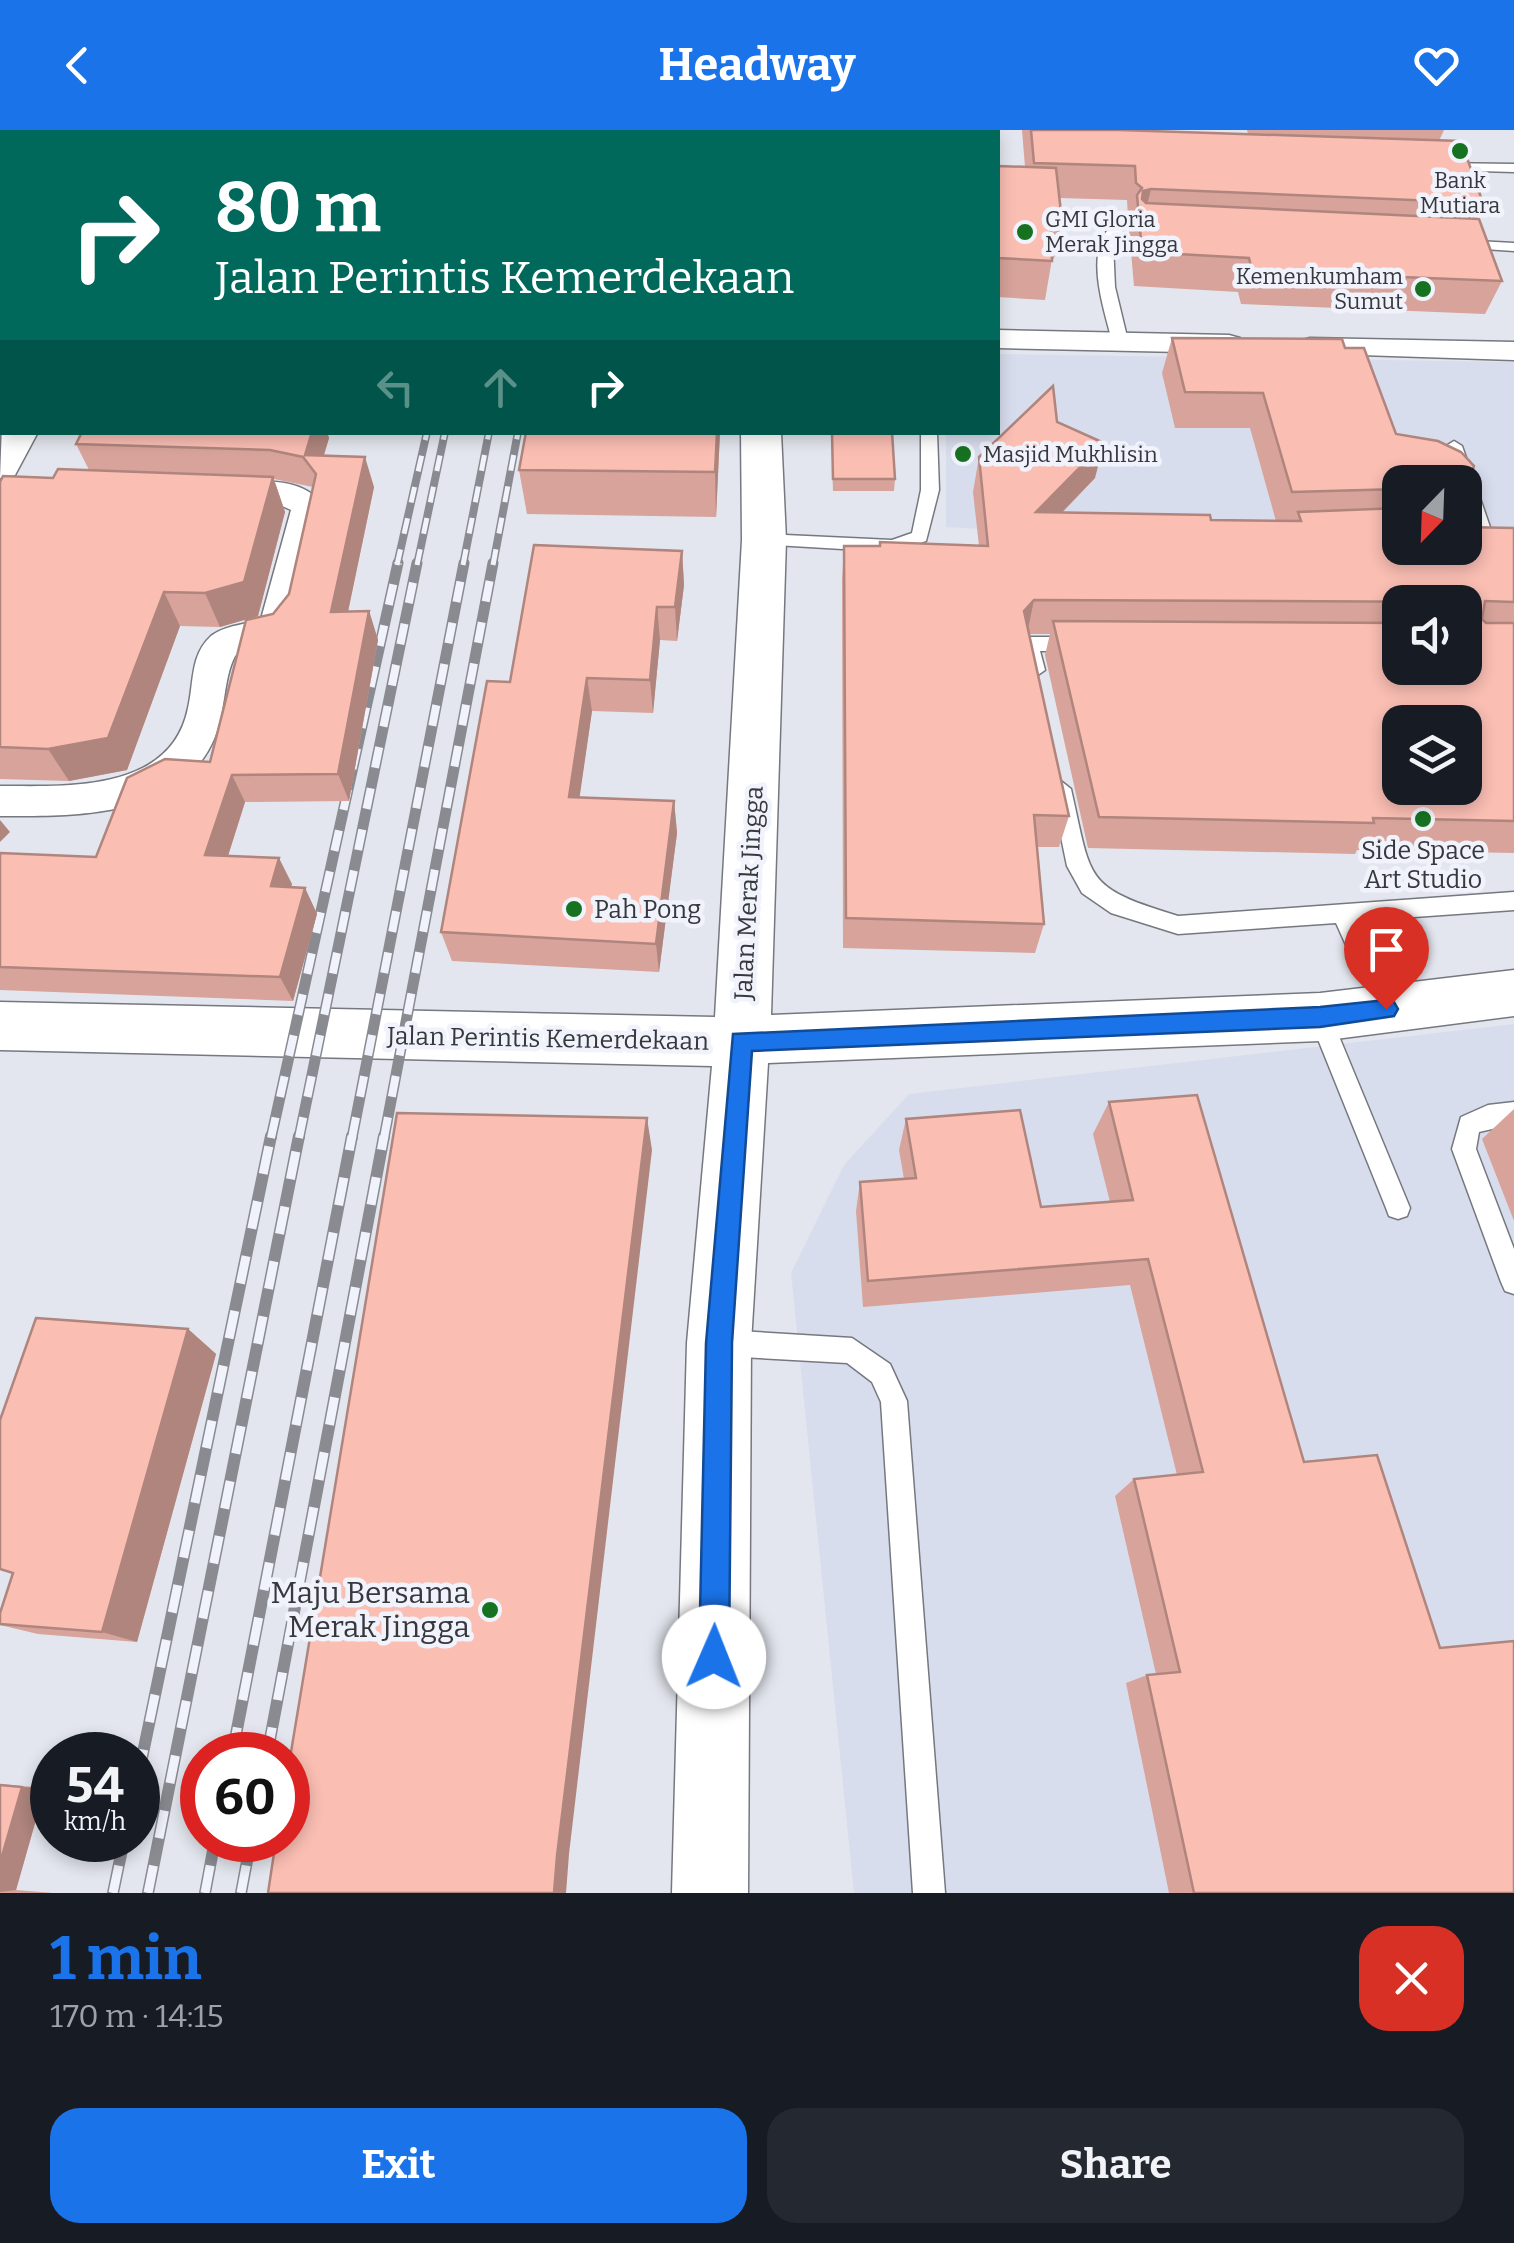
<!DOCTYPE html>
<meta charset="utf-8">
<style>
:root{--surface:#171b24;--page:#242831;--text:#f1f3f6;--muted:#9ea1a6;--accent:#1a73e8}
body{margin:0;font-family:Bitter,serif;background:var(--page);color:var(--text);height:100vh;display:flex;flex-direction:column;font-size:38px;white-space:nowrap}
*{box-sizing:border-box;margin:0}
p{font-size:32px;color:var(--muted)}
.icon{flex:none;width:55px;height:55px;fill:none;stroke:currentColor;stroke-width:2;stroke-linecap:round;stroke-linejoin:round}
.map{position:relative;height:1763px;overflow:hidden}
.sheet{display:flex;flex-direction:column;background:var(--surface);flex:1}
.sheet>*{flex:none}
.banner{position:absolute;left:0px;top:0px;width:1000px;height:305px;box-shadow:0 5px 15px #0003;background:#00695c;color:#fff;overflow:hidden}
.needle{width:65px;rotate:203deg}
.tools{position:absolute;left:1382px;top:335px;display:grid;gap:20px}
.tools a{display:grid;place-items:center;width:100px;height:100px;border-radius:20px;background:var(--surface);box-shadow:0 5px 15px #0003;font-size:50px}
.speed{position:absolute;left:30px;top:1602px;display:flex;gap:20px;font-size:50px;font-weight:700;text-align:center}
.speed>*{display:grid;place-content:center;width:130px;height:130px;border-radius:50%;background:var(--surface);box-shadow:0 5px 15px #0003;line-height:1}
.speed small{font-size:25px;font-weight:400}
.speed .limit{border:15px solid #d22;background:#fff;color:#111}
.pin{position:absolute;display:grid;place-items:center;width:85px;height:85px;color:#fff;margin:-102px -42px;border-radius:50% 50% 50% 0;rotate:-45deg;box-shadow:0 0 10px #0007}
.pin .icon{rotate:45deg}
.me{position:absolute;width:110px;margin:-55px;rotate:1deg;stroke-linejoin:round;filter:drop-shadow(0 0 8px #0008)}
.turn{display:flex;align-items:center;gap:35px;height:210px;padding:0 50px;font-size:45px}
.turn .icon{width:130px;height:130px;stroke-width:2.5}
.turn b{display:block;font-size:70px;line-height:85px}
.lanes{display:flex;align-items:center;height:95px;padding:0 50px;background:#0003;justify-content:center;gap:50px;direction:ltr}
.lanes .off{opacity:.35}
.round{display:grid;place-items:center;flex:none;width:105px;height:105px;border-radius:30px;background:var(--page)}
.headline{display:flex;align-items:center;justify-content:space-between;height:170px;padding:0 50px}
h1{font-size:60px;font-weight:700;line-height:75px;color:var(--accent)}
.button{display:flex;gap:20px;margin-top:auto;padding:20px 50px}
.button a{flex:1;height:115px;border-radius:30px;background:var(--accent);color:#fff;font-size:40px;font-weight:700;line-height:115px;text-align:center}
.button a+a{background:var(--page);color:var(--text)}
header{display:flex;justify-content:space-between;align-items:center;height:130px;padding:0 50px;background:var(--accent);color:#fff;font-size:45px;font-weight:700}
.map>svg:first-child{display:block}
.built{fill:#d8dded;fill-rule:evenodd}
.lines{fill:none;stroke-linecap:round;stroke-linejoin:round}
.lane-casing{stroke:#75787f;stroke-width:3}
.street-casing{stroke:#75787f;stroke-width:3}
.primary-casing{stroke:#75787f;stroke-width:3}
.lane{fill:#fff;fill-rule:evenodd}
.street{fill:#fff;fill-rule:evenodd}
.primary{fill:#fff;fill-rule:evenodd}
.rail-far2-casing{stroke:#898b91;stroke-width:8}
.rail-far1-casing{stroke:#898b91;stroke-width:11}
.rail-casing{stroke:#898b91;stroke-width:12}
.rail-far2{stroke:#f0f3fc;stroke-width:5;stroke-dasharray:16;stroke-linecap:butt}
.rail-far1{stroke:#f0f3fc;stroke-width:8;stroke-dasharray:21;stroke-linecap:butt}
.rail{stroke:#f0f3fc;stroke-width:9;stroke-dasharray:28;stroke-linecap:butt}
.wall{fill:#d7a39a;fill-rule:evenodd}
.shaded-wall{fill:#af857d}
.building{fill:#fabeb3;stroke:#af857d;stroke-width:2.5;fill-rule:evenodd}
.route{fill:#1a73e8;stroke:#114b97;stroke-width:2.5}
.poi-dot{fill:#167220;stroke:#f0f3fc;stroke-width:4}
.labels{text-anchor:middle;stroke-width:9;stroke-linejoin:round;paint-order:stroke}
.far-poi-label{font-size:22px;fill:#37383c;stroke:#f0f3fc;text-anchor:start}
.poi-label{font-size:25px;fill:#37383c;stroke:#f0f3fc}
.street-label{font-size:25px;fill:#37383c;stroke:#f0f3fc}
.near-poi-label{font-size:30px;fill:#37383c;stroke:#f0f3fc;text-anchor:end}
</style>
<header><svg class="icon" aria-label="back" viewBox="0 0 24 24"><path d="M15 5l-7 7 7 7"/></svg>Headway<svg class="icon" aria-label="heart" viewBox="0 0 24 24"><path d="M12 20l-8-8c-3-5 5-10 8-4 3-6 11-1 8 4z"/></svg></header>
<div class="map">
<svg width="1514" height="1763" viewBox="0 0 1514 1763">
<rect width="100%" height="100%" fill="#e3e6ee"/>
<g class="built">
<path d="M998,224L1514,232V419L995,416V400L946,397V303L998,302ZM1400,352H1465V418H1400Z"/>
<polygon points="1514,894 1514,1763 854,1763 791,1143 844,1035 909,964"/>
</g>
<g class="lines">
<defs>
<g id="lane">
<polygon points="1438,33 1514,34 1514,42 1443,40 1438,39"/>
<rect x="0" y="46" width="2" height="8"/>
<path d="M1123,88L1130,92L1113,113L1115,157L1128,211L1120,216L1112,211C1103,174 1079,109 1123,88Z"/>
<polygon points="1458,110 1514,113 1514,121 1453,117 1451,114"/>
<polygon points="921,302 937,302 939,360 926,411 893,422 758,414 758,406 764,404 892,410 912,403 921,360"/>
<path d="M1454,311L1462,316L1491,400L1488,404L1482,406C1465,398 1465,370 1465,352H1458L1446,316Z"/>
<polygon points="1029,507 1076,507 1085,514 1076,521 1040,521 1045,540 1035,547 1025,540 1020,514"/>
<path d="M1061,651L1071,659C1092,751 1083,757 1178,786L1514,762V780L1357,791L1397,879L1394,886L1386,889L1378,886L1336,793L1178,804L1111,783L1082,763L1067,736L1051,659Z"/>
<polygon points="1320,877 1328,880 1331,887 1410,1078 1407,1086 1398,1089 1389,1086 1386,1078 1309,887 1312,880"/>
<polygon points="1514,972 1514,994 1479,1002 1476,1019 1514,1119 1514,1164 1505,1161 1501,1152 1452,1019 1461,987 1488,975"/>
<polygon points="723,1200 852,1208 890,1234 907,1271 945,1763 913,1763 881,1272 872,1252 847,1233 723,1226 714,1222 710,1213 714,1204"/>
</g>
<g id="street">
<rect x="0" y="79" width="2" height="16"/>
<polygon points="998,200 1229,205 1240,208 1244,214 1240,220 1229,223 998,218"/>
<polygon points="1310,208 1514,212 1514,230 1299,223 1295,217 1299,211"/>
<path d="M221,352C253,352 303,344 323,376L324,388L290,501C278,518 252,513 235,526C223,549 226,581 214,609C180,689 73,686 0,686V656C66,656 171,663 188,578C194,553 190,525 211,506C225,495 246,495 261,489L291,380L278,374L209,371L205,363L209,355Z"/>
</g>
<g id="primary">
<polygon points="754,0 788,0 788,2 755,2"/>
<polygon points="2,295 2,302 38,302 15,345 0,348"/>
<polygon points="741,302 781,302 786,410 771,885 1320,863 1514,840 1514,886 1320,911 768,933 751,1213 748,1763 672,1763 687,1213 712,936 0,920 0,872 715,887 742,410"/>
</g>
</defs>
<use href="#lane" class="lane-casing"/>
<use href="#street" class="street-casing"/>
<use href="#primary" class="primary-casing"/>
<use href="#lane" class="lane"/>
<use href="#street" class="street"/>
<use href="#primary" class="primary"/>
<defs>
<g id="rail-far2">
<polyline points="397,435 427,302"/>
<polyline points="417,435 445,302"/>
<polyline points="463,435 489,302"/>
<polyline points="493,435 518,302"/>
</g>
<g id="rail-far1">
<polyline points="271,1008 398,433"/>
<polyline points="299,1008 417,433"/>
<polyline points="352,1008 464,433"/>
<polyline points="384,1008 493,433"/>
</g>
<g id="rail">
<polyline points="232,1625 352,1006"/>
<polyline points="267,1625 384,1006"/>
<polyline points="138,1647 271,1006"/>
<polyline points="113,1763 124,1710"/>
<polyline points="148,1763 299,1006"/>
<polyline points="205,1763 215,1710"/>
<polyline points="241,1763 251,1710"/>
</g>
</defs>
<use href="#rail-far2" class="rail-far2-casing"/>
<use href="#rail-far1" class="rail-far1-casing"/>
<use href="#rail" class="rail-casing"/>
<use href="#rail-far2" class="rail-far2"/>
<use href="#rail-far1" class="rail-far1"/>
<use href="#rail" class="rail"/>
</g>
<g class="wall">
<polygon points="0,0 115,0 114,2 2,2 2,20 0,20"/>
<polygon points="1022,0 1119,0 1248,4 1247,0 1444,0 1439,11 1483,73 1477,89 1502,151 1485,184 1241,174 1238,162 1134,156 1129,99 1131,89 1128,87 1127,70 1059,68 1062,91 1054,129 1052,129 1045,170 998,167 998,36 1025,37"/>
<path d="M1172,208L1342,209L1400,352V418L1514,398V723L1357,720L1355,724L1088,718L1045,525L1050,504H1029L1069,686L1059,717H1037L1044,794L1035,823L843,818L842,450L844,416H979L973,362L979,327L1057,292L1095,348L1062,383L1211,390L1276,391L1250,298H1175L1162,243ZM1400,472H1465L1400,538Z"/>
<polygon points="82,302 327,302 329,308 324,326 374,357 348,482 369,481 378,510 349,671 245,672 228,726 292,754 291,757 305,758 317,784 293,871 0,860 0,723 96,727 210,632 273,484 289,464 313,357 274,349 285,382 258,486 220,497 180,496 127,640 69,651 0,649 0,352 53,348 89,340 76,314"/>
<polygon points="526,302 720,302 716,387 527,384 519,340"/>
<polygon points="831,302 892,302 895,349 894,361 833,361"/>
<polygon points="682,421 684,455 677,511 660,510 653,583 592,581 579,668 674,671 677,703 659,842 452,831 441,802 510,552"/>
<polygon points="1109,972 1304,1332 1514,1763 1169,1763 1126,1553 1147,1545 1156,1544 1115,1366 1134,1349 1177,1345 1130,1155 863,1177 856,1081 860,1052 904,1049 899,1020 906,989 1041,1077 1110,1072 1093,1004"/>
<polygon points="1514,979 1514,1091 1482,1009"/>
<polygon points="188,1199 216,1224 137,1512 38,1504 0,1495 13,1443"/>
<polygon points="0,1654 45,1658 16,1760 53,1763 0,1763"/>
</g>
<g class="shaded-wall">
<polygon points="38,0 57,0 58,2 39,2"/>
<polygon points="1151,59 1143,92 1139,93 1143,61"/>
<polygon points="312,302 327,302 329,308 317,346 305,325"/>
<polygon points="717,302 720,302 716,387 715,342"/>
<polygon points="1104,313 1095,348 1028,417 1036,382"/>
<polygon points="365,327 374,357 342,510 331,482"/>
<polygon points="273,347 285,382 258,486 220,497 205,463"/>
<polygon points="682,421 684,455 677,511 675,477"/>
<polygon points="164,462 180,496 127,640 69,651 48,619"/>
<polygon points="1034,470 1027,504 1024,481"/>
<polygon points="657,477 660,510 653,583 650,550"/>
<polygon points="369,481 378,510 349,671 338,644"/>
<polygon points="587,548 592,581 575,699 569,667"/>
<polygon points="232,645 245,672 220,751 205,725"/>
<polygon points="674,671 677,703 659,842 656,814"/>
<polygon points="0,690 10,702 0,712"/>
<polygon points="279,728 292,754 284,782 271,756"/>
<polygon points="305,758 317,784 293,871 280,847"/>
<polygon points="647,988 652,1020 569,1724 566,1763 554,1763 557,1726"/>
<polygon points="188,1199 216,1224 137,1512 102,1502"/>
<polygon points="22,1657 45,1658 16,1760 0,1762 0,1733"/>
</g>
<g class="building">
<polygon points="217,0 369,0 368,2 386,2 216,2"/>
<polygon points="579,0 669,0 669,2 578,2"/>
<polygon points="819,0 917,0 917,2 818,2"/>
<polygon points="1031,0 1119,0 1461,11 1483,73 1151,59 1143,61 1142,69 1146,73 1479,89 1502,151 1252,141 1249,128 1142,122 1137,65 1142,58 1136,53 1135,36 1034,33"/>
<polygon points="998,36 1056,38 1062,91 1050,90 1052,131 998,128"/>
<polygon points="1172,208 1342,209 1345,218 1364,218 1396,304 1438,311 1461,322 1474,336 1465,360 1465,352 1400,352 1400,359 1292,362 1263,263 1185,262"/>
<path d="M1053,256L1057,292L1104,313L1036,382L1210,385L1211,390L1301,391L1298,382L1400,378V418H1465V397L1514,398V472L1485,471L1482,489L1486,493H1514V691L1373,688L1374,693L1099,687L1053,491L1400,493V538H1465V472L1034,470L1024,481L1069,686L1034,685L1044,794L846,788L844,416H880V412L988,416L979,327ZM1400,592H1465V658H1400Z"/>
<polygon points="82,302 312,302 305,325 365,327 331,482 369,481 338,644 232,645 205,725 279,728 271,756 305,758 280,847 0,837 0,723 96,727 127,648 165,629 210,632 246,490 273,484 289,464 316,344 303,327 270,320 76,314"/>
<polygon points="526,302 717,302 715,342 519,340"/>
<polygon points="832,302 892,302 895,349 833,349"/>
<polygon points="58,339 273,347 244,452 205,463 164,462 108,608 48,619 0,617 0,352 3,346 53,348"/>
<polygon points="534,415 682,421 675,477 657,477 650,550 587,548 569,667 674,671 656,814 441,802 487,551 510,552"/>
<polygon points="1197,965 1304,1332 1377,1325 1440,1518 1514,1511 1514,1763 1194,1763 1147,1545 1180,1542 1134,1349 1203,1342 1148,1129 868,1151 860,1052 916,1048 906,989 1020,980 1041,1077 1133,1070 1109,972"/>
<polygon points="397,983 647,988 557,1726 554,1763 268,1763 276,1710 288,1710 288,1640"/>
<polygon points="36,1188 188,1199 102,1502 0,1494 0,1483 13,1443 0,1439 0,1290"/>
<polygon points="0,1655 22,1657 0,1733"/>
</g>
<polygon class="route" points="1386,870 1394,872 1398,879 1394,886 1320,897 752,921 732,1213 729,1527 724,1538 714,1542 704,1538 699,1527 706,1213 733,904 1320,877"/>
<g class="poi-dot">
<circle cx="1460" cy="21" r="10"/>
<circle cx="1025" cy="102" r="10"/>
<circle cx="1423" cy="159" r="10"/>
<circle cx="963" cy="324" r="10"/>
<circle cx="1423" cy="689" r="10"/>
<circle cx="574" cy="779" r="10"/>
<circle cx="490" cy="1480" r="10"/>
</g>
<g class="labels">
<g class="far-poi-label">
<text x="1460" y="58" text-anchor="middle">Bank<tspan x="1460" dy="25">Mutiara</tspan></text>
<text x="1045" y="97">GMI Gloria<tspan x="1045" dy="25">Merak Jingga</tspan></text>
<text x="1403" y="154" text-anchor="end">Kemenkumham<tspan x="1403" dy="25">Sumut</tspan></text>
<text x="983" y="332">Masjid Mukhlisin</text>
</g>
<g class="poi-label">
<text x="1423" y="729">Side Space<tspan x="1423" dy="29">Art Studio</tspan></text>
<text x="594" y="788" text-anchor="start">Pah Pong</text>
</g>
<g class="street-label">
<text transform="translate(748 763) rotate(-87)" y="9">Jalan Merak Jingga</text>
<text transform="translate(548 908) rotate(1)" y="9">Jalan Perintis Kemerdekaan</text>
</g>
<g class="near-poi-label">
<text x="470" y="1473">Maju Bersama<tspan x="470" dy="34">Merak Jingga</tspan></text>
</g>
</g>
</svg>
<div class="tools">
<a><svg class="needle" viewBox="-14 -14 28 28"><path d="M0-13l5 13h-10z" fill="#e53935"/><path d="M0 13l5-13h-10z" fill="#9ea1a6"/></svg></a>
<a><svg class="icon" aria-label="sound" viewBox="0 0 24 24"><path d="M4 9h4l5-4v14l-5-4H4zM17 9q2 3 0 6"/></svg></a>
<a><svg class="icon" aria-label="layers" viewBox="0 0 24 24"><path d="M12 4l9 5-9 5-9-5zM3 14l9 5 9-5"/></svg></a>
</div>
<div class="speed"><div>54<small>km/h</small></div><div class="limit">60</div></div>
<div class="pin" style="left:1386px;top:879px;background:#d93025"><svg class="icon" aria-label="arrive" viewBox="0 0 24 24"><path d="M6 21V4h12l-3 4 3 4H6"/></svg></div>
<svg class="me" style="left:714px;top:1527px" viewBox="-20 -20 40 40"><circle r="19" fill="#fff"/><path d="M0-13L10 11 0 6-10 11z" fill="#1a73e8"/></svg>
<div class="banner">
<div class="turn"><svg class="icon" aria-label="right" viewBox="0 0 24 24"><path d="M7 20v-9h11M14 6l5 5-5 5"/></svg><div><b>80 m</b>Jalan Perintis Kemerdekaan</div></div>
<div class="lanes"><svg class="icon off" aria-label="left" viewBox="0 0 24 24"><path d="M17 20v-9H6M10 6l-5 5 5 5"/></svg><svg class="icon off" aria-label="ahead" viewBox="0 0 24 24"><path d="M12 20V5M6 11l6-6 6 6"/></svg><svg class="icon" aria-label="right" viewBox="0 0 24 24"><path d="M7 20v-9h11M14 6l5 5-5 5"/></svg></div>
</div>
</div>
<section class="sheet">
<div class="headline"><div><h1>1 min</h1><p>170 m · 14:15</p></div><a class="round" style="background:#d93025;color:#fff"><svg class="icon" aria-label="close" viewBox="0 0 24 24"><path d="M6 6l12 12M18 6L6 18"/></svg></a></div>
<div class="button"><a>Exit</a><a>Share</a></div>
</section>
